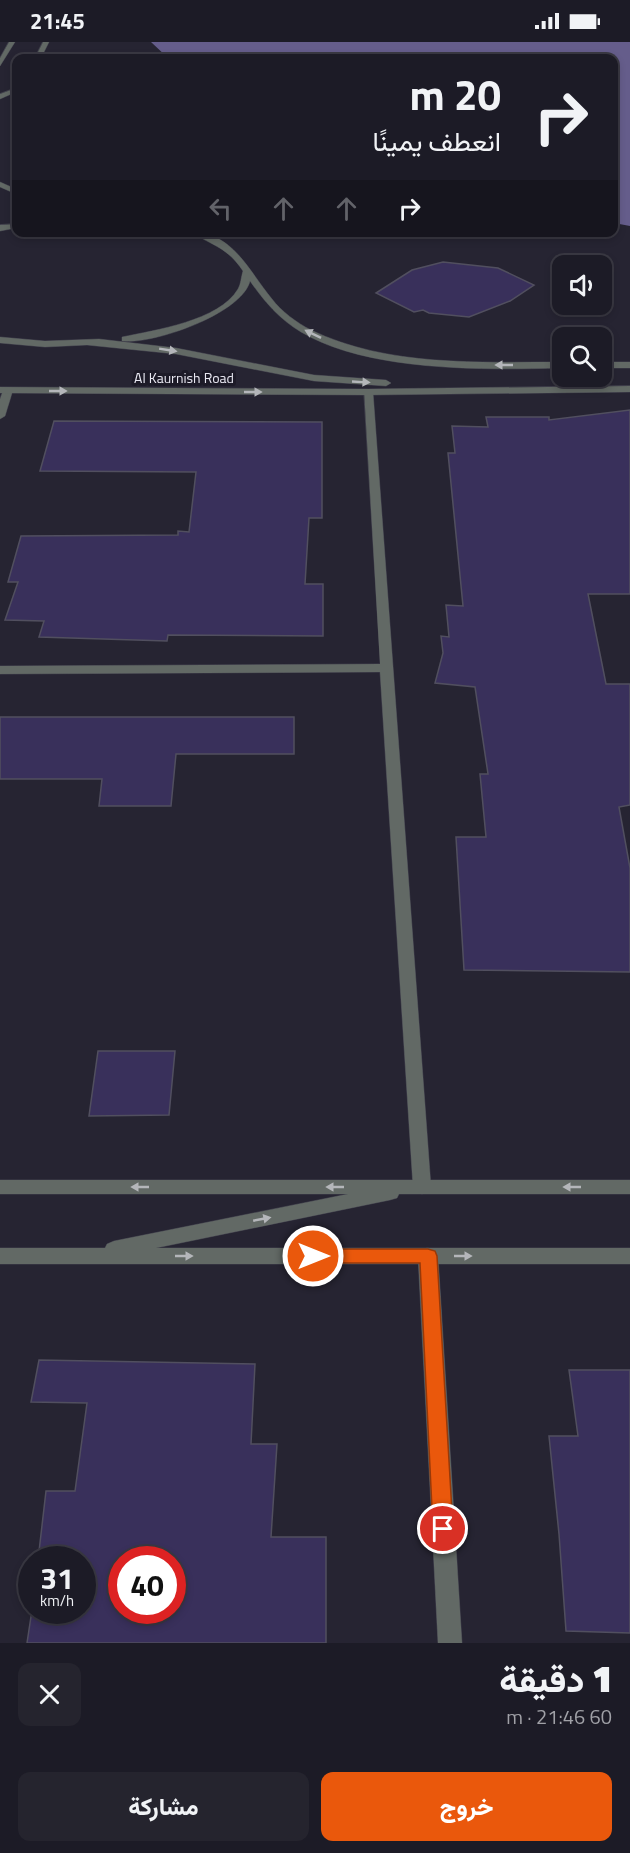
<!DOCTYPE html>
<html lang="ar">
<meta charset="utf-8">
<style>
:root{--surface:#1c1b26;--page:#25242e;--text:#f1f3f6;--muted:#a0a1a7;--line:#3a3943;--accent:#ea580c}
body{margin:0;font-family:"Titillium Web",Vazirmatn,sans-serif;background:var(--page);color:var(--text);direction:rtl;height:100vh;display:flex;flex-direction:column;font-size:22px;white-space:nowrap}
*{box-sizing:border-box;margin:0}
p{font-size:20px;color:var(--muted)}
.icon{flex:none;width:33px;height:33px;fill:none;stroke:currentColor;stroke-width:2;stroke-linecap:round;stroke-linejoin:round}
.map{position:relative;height:1601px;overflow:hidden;direction:ltr}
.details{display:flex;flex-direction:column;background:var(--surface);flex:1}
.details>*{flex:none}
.banner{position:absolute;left:12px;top:12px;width:606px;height:183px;border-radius:12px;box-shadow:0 3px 9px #0003,0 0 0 2px var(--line);direction:rtl;background:#1c1b26;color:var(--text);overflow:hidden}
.controls{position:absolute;left:552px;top:213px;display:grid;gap:12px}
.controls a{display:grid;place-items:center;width:60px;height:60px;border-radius:12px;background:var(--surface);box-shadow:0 3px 9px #0003,0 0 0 2px var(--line);font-size:30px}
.speed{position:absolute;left:18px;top:1504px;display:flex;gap:12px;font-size:30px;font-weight:700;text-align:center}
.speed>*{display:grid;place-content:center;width:78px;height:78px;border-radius:50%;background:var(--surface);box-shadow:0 3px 9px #0003,0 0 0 2px var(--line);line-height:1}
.speed small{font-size:15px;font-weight:400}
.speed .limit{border:9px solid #d22;background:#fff;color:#111}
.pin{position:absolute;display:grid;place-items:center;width:51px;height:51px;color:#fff;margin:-26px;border:3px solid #fff;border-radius:50%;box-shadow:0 2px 6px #0007}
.me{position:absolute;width:66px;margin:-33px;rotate:90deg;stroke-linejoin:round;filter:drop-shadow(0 0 4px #0008)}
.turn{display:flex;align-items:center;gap:21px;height:126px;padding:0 18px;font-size:27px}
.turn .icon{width:78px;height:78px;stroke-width:2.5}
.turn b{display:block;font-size:42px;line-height:51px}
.lanes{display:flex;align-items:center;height:57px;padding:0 18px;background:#0003;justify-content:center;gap:30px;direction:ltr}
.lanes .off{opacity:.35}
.round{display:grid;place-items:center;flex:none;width:63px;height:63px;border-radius:12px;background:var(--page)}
.overview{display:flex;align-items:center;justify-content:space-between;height:102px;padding:0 18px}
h1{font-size:36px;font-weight:800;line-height:45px}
.primary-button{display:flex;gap:12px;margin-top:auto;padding:12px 18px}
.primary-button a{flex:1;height:69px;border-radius:12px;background:var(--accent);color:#fff;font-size:24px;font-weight:800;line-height:69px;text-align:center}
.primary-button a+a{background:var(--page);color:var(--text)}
.status{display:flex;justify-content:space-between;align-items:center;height:42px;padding:0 30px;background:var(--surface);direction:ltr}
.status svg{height:16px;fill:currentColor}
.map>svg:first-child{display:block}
.water{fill:#655d8b}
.building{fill:#39305b;stroke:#514f5f;stroke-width:1.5;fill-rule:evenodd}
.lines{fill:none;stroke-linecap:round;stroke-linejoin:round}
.service-casing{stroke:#41404d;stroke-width:1}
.minor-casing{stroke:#41404d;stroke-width:1}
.tertiary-casing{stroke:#41404d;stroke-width:1}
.service{fill:#626965;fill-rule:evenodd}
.minor{fill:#626965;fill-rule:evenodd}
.tertiary{fill:#626965;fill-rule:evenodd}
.oneway{fill:#b4b6ba}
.route{fill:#ea580c;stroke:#983908;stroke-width:1.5}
.labels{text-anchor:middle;stroke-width:6;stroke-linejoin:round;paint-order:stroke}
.far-street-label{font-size:14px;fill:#eae9f3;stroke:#1d1b28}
</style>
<div class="status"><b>21:45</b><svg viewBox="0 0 49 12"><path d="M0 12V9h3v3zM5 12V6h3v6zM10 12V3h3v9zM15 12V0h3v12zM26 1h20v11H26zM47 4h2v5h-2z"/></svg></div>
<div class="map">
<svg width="630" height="1601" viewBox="0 0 630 1601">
<rect width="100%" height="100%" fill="#262432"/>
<polygon class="water" points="151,0 630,0 630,184 614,181 614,16 168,16"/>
<g class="building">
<polygon points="443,220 498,226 534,243 510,259 469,275 429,271 423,268 414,270 376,251 412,228"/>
<polygon points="630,368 630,552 588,552 606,642 630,642 630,763 619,765 630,826 630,930 464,928 456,795 486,795 480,732 488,732 475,645 435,641 443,611 441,594 449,595 446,563 463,564 448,411 455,411 452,384 488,385 486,375 549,375 549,378"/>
<polygon points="54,379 322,380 322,476 309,476 305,542 323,542 323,594 168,593 167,599 39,595 44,579 5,578 18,540 8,540 21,494 178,493 178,489 189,490 196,430 40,429"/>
<polygon points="0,675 294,675 294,712 176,712 171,764 99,764 102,737 0,737"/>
<polygon points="98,1009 175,1009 169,1073 89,1074"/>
<path d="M39,1318L255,1322L251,1402H277L271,1495H326V1601H27L32,1568L82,1569V1518H38L46,1449H75L87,1361L31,1360ZM122,1518H172V1569H122Z"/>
<polygon points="569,1328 630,1328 630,1591 566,1589 559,1492 549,1394 578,1394"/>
</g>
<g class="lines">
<defs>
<g id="service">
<polygon points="43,0 49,0 41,16 35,16"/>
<polygon points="16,46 16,50 0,57 0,52"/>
</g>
<g id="minor">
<polygon points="4,346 13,348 5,374 0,377 0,357"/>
<polygon points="364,348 373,350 431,1145 429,1150 422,1152 415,1150 413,1145 380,630 0,632 0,624 380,622"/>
<polygon points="428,1206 435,1208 438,1214 462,1601 438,1601 418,1214 421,1208"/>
</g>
<g id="tertiary">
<polygon points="9,0 15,0 0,24 0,16"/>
<polygon points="0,140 16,147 16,152 0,145"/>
<polygon points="16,182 16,186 0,189 0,183"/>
<path d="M191,190C233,190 248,228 272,257C281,269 297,281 311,288C388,325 479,320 562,320V326C486,328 368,330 301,290C279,277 264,259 250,239C242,272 152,303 122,299V295C155,288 219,279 238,247C241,242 241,235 243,229C227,205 213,204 191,190Z"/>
<polygon points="0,295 45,299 99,297 176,306 314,333 386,338 391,341 386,344 314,339 176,312 87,303 45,305 0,301"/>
<rect x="602" y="320" width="28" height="6"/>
<polygon points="630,344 630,350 368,353 0,351 0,345 368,347"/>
<polygon points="0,1138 630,1138 630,1152 399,1152 397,1156 390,1158 156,1206 630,1206 630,1222 0,1222 0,1206 105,1206 107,1202 114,1199 348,1152 0,1152"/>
</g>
</defs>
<use href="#service" class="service-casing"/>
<use href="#minor" class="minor-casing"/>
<use href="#tertiary" class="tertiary-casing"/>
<use href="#service" class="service"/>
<use href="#minor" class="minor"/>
<use href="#tertiary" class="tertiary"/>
</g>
<defs><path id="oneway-solid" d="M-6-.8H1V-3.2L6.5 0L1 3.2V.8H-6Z" transform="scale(1.5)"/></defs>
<g class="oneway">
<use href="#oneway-solid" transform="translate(313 292) rotate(-154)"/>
<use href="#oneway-solid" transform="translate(168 308) rotate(9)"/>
<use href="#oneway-solid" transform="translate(504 323) rotate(-180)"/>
<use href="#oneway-solid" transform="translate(361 340) rotate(3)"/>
<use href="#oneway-solid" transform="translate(58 349)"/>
<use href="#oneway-solid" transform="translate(253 350)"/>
<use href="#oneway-solid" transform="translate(140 1145) rotate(180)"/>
<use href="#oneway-solid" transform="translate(335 1145) rotate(180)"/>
<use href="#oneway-solid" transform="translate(572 1145) rotate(180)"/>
<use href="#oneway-solid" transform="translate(262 1177) rotate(-11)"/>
<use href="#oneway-solid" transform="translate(184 1214)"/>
<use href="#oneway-solid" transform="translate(463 1214)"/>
</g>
<polygon class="route" points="313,1207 428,1207 435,1209 437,1214 453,1487 450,1494 443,1497 436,1494 433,1487 420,1221 313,1221 306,1219 304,1214 306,1209"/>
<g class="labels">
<g class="far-street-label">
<text x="184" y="341">Al Kaurnish Road</text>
</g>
</g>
</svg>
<div class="controls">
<a><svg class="icon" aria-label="sound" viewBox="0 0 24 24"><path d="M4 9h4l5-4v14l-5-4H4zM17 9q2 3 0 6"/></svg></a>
<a><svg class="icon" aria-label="search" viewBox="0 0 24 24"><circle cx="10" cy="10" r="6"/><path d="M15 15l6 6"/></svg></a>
</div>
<div class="speed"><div>31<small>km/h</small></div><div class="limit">40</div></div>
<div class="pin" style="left:443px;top:1487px;background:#d93025"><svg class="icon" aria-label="arrive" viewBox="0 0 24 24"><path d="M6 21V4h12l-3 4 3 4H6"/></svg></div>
<svg class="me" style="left:313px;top:1214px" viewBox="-20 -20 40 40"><circle r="17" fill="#ea580c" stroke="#fff" stroke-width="3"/><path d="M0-11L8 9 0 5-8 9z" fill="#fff"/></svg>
<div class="banner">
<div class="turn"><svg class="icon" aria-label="right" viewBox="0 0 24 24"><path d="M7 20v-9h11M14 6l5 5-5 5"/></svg><div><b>20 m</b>انعطف يمينًا</div></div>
<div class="lanes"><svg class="icon off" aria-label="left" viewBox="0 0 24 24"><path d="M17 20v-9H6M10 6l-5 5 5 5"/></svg><svg class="icon off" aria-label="ahead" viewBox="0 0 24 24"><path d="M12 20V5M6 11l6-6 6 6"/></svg><svg class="icon off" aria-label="ahead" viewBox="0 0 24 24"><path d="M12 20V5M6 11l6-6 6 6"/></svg><svg class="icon" aria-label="right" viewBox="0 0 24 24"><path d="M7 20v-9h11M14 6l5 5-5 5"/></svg></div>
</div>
</div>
<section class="details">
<div class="overview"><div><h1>1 دقيقة</h1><p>60 m · 21:46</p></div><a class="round"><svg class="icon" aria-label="close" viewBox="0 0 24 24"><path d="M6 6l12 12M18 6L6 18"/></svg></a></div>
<div class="primary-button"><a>خروج</a><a>مشاركة</a></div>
</section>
